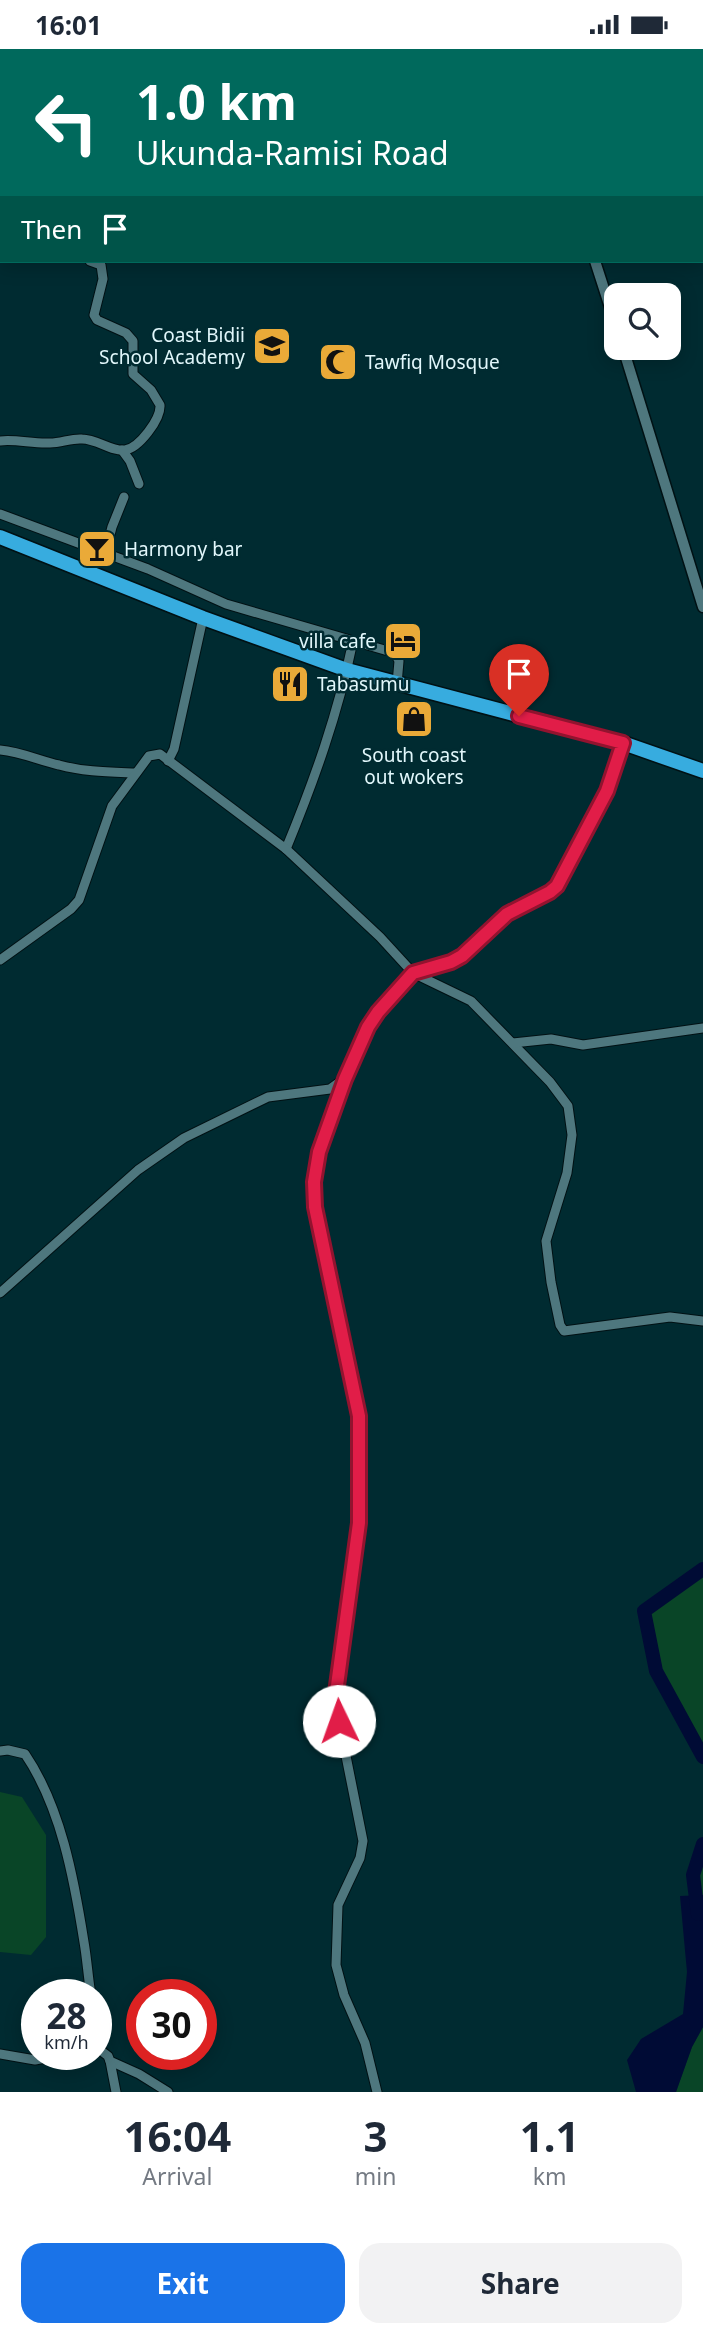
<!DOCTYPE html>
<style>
:root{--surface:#fff;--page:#f2f2f3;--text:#1f2937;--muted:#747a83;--accent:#1a73e8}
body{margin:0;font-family:"Noto Sans",sans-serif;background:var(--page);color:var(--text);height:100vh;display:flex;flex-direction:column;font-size:26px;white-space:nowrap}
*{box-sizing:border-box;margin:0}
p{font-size:23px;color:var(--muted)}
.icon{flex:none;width:38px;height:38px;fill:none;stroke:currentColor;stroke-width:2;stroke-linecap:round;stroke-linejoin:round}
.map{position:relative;height:2043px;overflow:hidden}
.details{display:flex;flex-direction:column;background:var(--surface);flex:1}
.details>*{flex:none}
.banner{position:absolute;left:0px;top:0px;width:704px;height:214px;box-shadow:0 4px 18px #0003;background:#00695c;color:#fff;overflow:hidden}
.controls{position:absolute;left:604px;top:234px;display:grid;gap:14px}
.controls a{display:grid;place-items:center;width:77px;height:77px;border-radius:14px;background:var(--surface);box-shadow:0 4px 18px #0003;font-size:35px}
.speed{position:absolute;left:21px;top:1930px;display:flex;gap:14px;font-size:35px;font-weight:700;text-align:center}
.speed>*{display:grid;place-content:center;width:91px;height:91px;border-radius:50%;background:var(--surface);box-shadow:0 4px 18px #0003;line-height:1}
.speed small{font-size:18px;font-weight:400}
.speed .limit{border:10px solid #d22;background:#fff;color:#111}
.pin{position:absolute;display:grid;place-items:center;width:60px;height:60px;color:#fff;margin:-72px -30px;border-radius:50% 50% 50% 0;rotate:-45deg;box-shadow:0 0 7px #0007}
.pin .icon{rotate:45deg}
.me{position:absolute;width:77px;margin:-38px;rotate:357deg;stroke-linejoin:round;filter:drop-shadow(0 0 5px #0008)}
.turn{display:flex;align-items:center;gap:24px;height:147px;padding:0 21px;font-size:32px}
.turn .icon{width:91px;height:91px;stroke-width:2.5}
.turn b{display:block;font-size:49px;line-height:60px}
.then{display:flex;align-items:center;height:66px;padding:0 21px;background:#0003;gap:14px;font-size:26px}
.eta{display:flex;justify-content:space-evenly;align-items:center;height:119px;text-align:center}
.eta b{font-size:42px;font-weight:700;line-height:49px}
.cta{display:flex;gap:14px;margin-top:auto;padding:14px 21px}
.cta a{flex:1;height:80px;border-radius:21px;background:var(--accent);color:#fff;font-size:28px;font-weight:700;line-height:80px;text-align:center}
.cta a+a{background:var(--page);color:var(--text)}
.status{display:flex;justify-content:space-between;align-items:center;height:49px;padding:0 35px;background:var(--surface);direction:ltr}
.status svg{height:19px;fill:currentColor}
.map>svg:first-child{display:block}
.green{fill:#094527}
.water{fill:#000b35}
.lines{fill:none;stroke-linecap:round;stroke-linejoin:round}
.river{stroke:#000b35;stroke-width:14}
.minor-casing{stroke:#001114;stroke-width:11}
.tertiary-casing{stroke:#001114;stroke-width:13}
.trunk-casing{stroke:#001114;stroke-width:17}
.minor{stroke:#4e777e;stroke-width:9}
.tertiary{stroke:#4e777e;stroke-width:10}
.trunk{stroke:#37acdf;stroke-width:14}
.route-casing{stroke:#92132f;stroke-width:18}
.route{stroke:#e11d48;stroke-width:12}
.labels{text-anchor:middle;stroke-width:5;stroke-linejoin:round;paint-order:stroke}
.poi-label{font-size:19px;fill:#e1f7fb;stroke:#002b31;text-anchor:start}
</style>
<div class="status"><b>16:01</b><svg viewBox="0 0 49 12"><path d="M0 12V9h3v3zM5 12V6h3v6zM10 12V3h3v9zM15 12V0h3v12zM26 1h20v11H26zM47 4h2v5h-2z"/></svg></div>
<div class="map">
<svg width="703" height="2043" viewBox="0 0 703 2043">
<rect width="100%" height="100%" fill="#002b31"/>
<g class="green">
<polygon points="703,1520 703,1708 656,1622 644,1562"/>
<polygon points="0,1743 22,1748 46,1786 46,1888 31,1906 0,1903"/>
<polygon points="703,1795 703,1846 696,1846 693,1826"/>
<polygon points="703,1978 703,2043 676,2043 692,1998"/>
</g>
<polygon class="water" points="703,1846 703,1978 692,1998 676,2043 636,2043 627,2011 641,1990 683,1965 687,1923 680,1847"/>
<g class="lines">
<g class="river">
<polyline points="703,1520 644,1562 656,1622 703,1708"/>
<polyline points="698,1865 693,1826 703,1795"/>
</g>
<defs>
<g id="minor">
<polyline points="112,2 113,0"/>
<polyline points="0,67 2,68"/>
<path d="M0,392C16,390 33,395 50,394C61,394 72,389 82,390C97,390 112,403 125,401C139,399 161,370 160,356L151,341L133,325V292L126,284L97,271L94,266L103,230L101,216L90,212"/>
<polyline points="122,401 130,412 139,435"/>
<polyline points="0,465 148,520 226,555 395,604 399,612 397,635"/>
<polyline points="105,505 112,478 124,448"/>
<path d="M0,701C21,703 38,711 59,716C84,723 110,723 136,724"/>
<polyline points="168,712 174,700 203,569"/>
<path d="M286,800C314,732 338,665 353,592"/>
<polyline points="0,911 71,860 79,851 112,757 149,707 160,705 286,800 380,888 413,924 471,952 550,1033 568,1057 572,1086 567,1124 546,1192 551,1233 560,1276 564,1282 670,1268 703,1272"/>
<polyline points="513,994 551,990 583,996 703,979"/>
<polyline points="0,1244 138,1121 184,1089 268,1048 330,1040 344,1030"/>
<path d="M0,1702L8,1701L25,1705C61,1758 74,1830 84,1893C87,1910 88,1928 91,1946"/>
<polyline points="96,1998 108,2007 110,2012 139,2025 168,2043"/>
<polyline points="0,2005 35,2011 62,2006"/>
<polyline points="110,2012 116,2043"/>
<polyline points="377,2043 365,1994 344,1946 336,1916 338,1856 360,1809 363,1792 339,1672 336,1644 359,1474 359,1367 315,1159 314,1133 319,1103 345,1029 368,978 378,963 413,924 451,913 462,907 507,865 550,843 557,837 608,742 623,694"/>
</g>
<g id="tertiary">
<polyline points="534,0 534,2"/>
<polyline points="595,212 616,277"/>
<polyline points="623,299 703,558"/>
</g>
<polyline id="trunk" points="0,488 203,569 347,621 623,694 703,722"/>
</defs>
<use href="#minor" class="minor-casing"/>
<use href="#tertiary" class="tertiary-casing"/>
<use href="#trunk" class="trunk-casing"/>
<use href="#minor" class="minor"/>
<use href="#tertiary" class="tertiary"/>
<use href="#trunk" class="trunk"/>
</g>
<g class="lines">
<defs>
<polyline id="route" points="339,1672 336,1644 359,1474 359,1367 315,1158 314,1133 319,1103 345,1030 368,978 378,963 413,924 451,913 462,907 507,865 550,843 557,837 607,742 623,694 519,667"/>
</defs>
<use href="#route" class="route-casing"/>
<use href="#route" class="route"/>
</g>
<defs>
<symbol id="school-square" viewBox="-11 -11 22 22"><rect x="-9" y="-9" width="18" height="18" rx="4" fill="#eaaa38" stroke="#002b31"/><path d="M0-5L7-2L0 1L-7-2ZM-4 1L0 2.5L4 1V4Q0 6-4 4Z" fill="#111"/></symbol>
<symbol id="mosque-square" viewBox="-11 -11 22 22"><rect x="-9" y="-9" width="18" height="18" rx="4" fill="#eaaa38" stroke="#002b31"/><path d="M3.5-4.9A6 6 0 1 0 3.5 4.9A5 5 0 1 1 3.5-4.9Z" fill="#111"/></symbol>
<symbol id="bar-square" viewBox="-11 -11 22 22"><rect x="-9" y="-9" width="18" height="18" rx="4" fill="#eaaa38" stroke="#002b31"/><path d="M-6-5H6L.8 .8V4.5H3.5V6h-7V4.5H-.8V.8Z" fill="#111"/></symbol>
<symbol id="hotel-square" viewBox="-11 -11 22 22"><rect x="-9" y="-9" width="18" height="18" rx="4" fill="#eaaa38" stroke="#002b31"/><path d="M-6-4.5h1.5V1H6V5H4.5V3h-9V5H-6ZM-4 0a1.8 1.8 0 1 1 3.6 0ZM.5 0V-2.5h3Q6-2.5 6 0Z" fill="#111"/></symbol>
<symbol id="restaurant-square" viewBox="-11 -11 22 22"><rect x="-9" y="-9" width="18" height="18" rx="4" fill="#eaaa38" stroke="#002b31"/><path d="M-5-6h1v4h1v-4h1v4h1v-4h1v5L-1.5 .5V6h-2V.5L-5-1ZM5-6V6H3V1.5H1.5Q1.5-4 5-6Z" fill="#111"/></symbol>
<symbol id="shop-square" viewBox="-11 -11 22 22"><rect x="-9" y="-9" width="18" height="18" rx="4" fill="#eaaa38" stroke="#002b31"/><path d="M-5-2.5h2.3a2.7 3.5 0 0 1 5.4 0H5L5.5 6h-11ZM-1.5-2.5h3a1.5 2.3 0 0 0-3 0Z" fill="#111"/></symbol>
</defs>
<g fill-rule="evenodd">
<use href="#school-square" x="250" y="275" width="44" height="44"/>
<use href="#mosque-square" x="316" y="291" width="44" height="44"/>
<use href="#bar-square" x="75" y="478" width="44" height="44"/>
<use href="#hotel-square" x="381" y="570" width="44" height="44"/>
<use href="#restaurant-square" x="268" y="613" width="44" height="44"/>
<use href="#shop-square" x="392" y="648" width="44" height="44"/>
</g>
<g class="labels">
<g class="poi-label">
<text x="245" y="293" text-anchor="end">Coast Bidii<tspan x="245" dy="22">School Academy</tspan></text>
<text x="365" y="320">Tawfiq Mosque</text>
<text x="124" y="507">Harmony bar</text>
<text x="376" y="599" text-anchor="end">villa cafe</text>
<text x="317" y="642">Tabasumu</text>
<text x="414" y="713" text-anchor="middle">South coast<tspan x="414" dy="22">out wokers</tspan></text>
</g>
</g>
</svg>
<div class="controls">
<a><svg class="icon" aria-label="search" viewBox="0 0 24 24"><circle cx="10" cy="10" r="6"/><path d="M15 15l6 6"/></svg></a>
</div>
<div class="speed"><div>28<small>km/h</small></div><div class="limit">30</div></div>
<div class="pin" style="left:519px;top:667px;background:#d93025"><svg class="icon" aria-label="arrive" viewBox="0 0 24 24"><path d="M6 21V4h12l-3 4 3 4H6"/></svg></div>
<svg class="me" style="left:339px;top:1672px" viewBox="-20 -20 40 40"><circle r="19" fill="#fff"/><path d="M0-13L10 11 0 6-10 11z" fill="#e11d48"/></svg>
<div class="banner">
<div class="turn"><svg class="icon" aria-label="left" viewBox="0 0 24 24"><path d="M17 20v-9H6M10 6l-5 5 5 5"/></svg><div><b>1.0 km</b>Ukunda-Ramisi Road</div></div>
<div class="then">Then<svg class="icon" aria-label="arrive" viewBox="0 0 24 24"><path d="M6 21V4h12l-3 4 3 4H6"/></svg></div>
</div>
</div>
<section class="details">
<div class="eta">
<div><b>16:04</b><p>Arrival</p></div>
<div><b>3</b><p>min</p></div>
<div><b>1.1</b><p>km</p></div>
</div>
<div class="cta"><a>Exit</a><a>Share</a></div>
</section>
